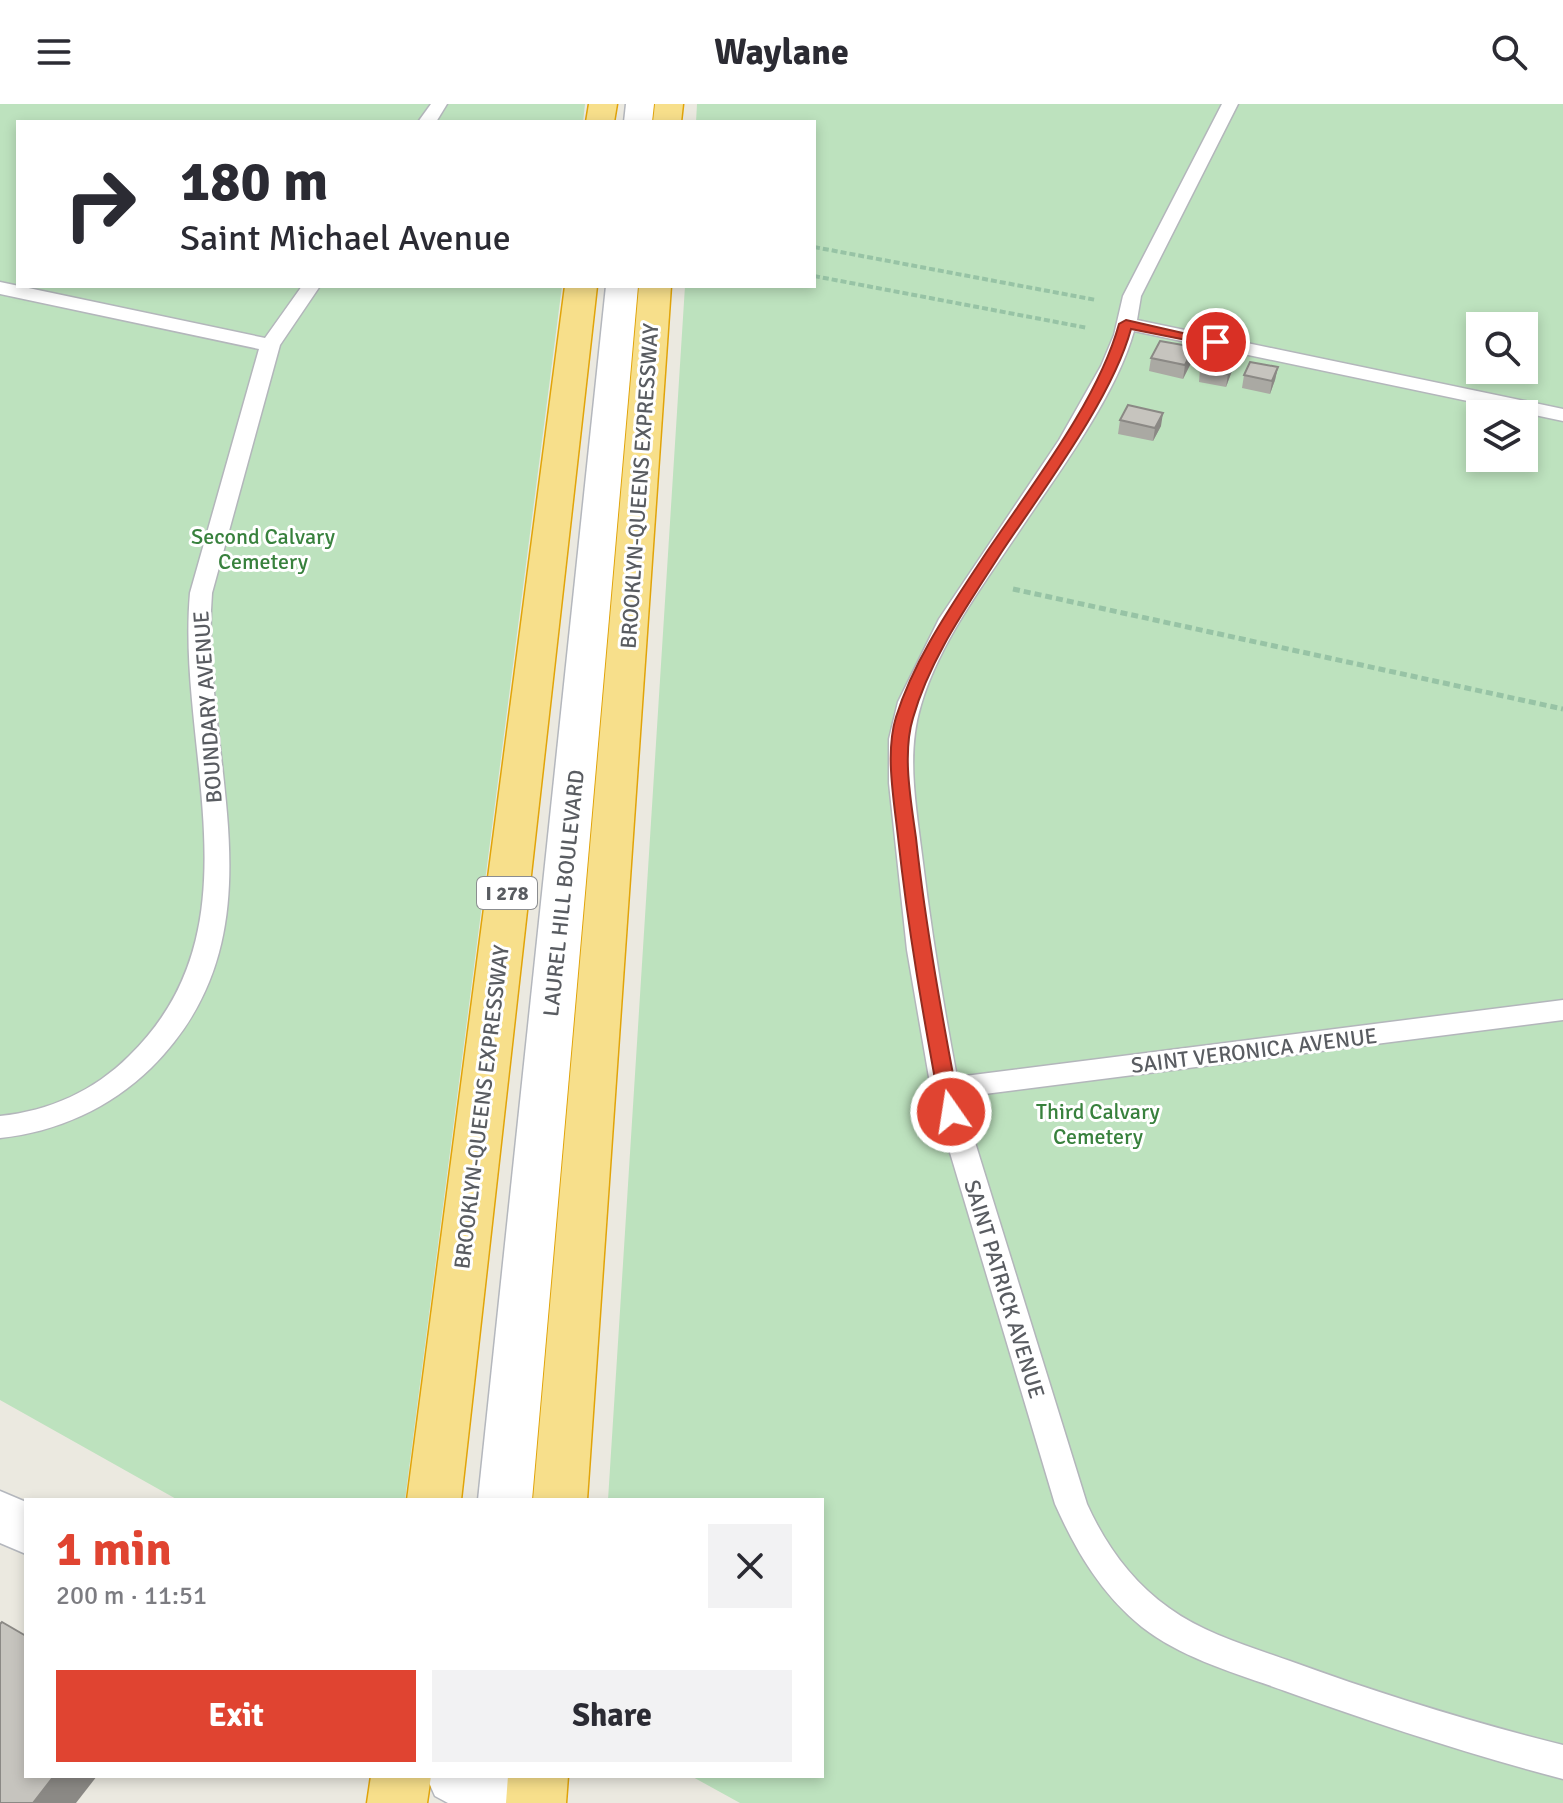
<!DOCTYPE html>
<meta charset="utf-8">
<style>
:root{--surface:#fff;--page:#f2f2f3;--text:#2b2b33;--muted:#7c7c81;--accent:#e04431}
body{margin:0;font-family:Signika,sans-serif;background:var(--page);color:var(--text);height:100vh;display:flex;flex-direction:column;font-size:30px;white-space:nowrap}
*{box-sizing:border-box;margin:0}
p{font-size:26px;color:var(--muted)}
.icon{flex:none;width:44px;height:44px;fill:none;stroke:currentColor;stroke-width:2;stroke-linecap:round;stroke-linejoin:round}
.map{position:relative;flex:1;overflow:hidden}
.sheet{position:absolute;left:24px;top:1394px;width:800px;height:280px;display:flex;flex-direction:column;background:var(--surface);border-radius:0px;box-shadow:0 4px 12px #0003}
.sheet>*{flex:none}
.top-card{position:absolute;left:16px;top:16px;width:800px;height:168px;border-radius:0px;box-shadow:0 4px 12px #0003;background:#fff;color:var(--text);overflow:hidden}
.buttons{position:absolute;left:1466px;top:208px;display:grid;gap:16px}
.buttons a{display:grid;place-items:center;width:72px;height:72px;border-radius:0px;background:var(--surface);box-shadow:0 4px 12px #0003;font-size:40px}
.pin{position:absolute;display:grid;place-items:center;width:68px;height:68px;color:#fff;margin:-34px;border:4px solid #fff;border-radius:50%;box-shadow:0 2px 8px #0007}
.me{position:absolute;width:88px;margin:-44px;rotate:347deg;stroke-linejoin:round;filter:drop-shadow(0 0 6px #0008)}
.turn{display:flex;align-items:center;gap:28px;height:168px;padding:0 32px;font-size:36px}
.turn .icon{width:104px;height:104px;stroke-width:2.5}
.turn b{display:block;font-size:56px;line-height:68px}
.round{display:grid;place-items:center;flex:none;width:84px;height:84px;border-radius:0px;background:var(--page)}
.headline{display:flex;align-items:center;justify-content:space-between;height:136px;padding:0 32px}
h1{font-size:48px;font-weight:700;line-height:60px;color:var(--accent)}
.button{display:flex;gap:16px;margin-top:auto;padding:16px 32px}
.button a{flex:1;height:92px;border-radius:0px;background:var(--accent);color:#fff;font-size:32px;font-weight:700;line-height:92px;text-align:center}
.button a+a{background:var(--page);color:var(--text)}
header{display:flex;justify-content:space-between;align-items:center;height:104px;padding:0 32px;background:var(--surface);font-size:36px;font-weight:700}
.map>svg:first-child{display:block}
.green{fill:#bde2be;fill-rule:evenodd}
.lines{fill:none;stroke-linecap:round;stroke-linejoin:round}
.service-casing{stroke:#b3b6bb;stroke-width:3}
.secondary-casing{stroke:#b4b7bd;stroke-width:3}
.motorway-casing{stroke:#e1a40a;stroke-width:3}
.path-far1{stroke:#97c3a5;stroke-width:4;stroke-dasharray:6 3;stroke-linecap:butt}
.path{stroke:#97c3a5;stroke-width:5;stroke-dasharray:7 4;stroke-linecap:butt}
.service{fill:#fff;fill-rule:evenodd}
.secondary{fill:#fff;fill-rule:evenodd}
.motorway{fill:#f7df8b;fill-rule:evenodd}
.wall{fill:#aaa9a3}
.shaded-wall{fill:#8b8985}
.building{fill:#c6c4be;stroke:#8b8985;stroke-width:2}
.route{fill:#e04431;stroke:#922c20;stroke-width:2}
.labels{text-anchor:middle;stroke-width:6;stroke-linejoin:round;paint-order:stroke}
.shield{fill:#fff;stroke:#8b8d90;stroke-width:2}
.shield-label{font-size:20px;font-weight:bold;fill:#595c61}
.street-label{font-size:22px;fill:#595c61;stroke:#fff}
.park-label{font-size:22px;fill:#38813d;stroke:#fff}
</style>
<header><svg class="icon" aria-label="menu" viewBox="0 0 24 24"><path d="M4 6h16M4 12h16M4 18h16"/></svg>Waylane<svg class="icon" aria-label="search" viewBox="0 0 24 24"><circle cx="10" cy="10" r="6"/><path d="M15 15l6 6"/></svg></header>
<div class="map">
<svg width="1563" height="1699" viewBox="0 0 1563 1699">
<rect width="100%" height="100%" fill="#ebe9e0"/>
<g class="green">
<polygon points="0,0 585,0 583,18 18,18 18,182 562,182 405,1396 178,1396 0,1296"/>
<path d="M697,0H1563V1699H740L691,1672H822V1396H608L685,182H814V18H696ZM1480,222H1524V266H1480ZM1480,310H1524V354H1480Z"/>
</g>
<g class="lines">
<defs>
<g id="service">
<polygon points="431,0 447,0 436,18 418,18"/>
<path d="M1222,0H1238L1141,192L1137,216L1563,305V317L1134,227C1115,295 1055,373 1016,432C981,484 939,540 921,601C906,650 916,701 922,751C931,826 943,899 957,973L1563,896V916L961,993L1087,1400C1105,1440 1132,1478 1169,1504C1205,1530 1248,1542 1290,1557C1380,1590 1471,1618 1563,1641V1675C1468,1650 1377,1620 1285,1587C1236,1569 1183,1555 1142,1523C1101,1490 1076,1447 1055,1400L931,985L907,846L889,679V635L898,598L939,515L1059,336L1101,262L1114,231L1123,192Z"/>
<path d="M0,178L265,234L302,182H320L280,241L212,489C199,653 290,826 151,964C110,1004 57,1028 0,1034V1012C49,1007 94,987 129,952C262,823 176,647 190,489L259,245L0,190Z"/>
</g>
<g id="secondary">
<polygon points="626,0 654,0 652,18 624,18"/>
<polygon points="606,182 638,182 532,1396 478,1396"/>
<polygon points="0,1387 26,1398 26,1450 0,1439"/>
<polygon points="426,1672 516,1672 529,1679 538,1699 448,1699 435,1692"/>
</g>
<g id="motorway">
<polygon points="589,0 617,0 614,18 586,18"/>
<polygon points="655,0 683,0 681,18 653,18"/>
<polygon points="565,182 597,182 461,1396 407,1396"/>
<polygon points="639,182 671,182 587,1396 533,1396"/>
<polygon points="371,1672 431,1672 427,1699 367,1699"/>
<polygon points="508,1672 568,1672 566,1699 506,1699"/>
</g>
</defs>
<use href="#service" class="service-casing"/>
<use href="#secondary" class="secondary-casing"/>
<use href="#motorway" class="motorway-casing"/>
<g class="path-far1">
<polyline points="814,143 1096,196"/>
<polyline points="814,172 1088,224"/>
</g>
<polyline class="path" points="1013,485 1563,605"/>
<use href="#service" class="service"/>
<use href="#secondary" class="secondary"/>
<use href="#motorway" class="motorway"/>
</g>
<g class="wall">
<polygon points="1235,251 1233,264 1226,283 1199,278 1200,265"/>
<polygon points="1151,254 1192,257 1183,275 1149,267"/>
<polygon points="1278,263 1275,276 1270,290 1242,284 1244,271"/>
<polygon points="1120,316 1161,322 1153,337 1118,330"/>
</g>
<g class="shaded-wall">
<polygon points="1194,243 1192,257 1183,275 1185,261"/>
<polygon points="1235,251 1233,264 1226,283 1228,270"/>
<polygon points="1278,263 1275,276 1270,290 1272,277"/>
<polygon points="1163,309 1161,322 1153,337 1155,324"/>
<polygon points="54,1672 97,1672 76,1699 33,1699"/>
</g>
<g class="building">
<polygon points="1160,237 1194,243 1185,261 1151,254"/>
<polygon points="1208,246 1235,251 1228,270 1200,265"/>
<polygon points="1250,258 1278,263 1272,277 1244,271"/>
<polygon points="1128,301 1163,309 1155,324 1120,316"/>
<polygon points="2,1518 26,1532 26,1672 54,1672 33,1699 0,1699 0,1520"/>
</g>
<path class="route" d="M1126,216L1222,238L1216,242L1131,225C1112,295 1042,387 1001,449C968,501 930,554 913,614C902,650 911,697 916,734C926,826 943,917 960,1008L951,1015L941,1008C924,916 908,826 898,733C894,696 885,649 896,613C915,553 952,501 986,449C1031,382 1098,297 1119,220Z"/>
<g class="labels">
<rect class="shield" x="477" y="773" width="60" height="32" rx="6"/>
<g class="shield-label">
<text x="507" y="796">I 278</text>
</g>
<g class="street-label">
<text transform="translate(639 382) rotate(-86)" y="8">BROOKLYN-QUEENS EXPRESSWAY</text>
<text transform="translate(207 603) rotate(-94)" y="8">BOUNDARY AVENUE</text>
<text transform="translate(563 789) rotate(-84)" y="8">LAUREL HILL BOULEVARD</text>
<text transform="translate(1254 946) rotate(-7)" y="8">SAINT VERONICA AVENUE</text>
<text transform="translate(481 1003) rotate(-83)" y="8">BROOKLYN-QUEENS EXPRESSWAY</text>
<text transform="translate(1005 1185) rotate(73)" y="8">SAINT PATRICK AVENUE</text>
</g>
<g class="park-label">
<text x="263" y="440">Second Calvary<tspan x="263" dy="25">Cemetery</tspan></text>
<text x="1098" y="1015">Third Calvary<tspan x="1098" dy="25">Cemetery</tspan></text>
</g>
</g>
</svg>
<div class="buttons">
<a><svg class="icon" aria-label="search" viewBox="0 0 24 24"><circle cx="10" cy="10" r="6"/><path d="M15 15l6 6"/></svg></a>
<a><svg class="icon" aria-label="layers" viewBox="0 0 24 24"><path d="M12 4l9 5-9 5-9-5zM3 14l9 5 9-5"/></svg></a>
</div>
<div class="pin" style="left:1216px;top:238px;background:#d93025"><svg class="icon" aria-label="arrive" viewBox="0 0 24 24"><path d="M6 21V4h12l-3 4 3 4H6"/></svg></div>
<svg class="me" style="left:951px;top:1008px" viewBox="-20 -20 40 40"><circle r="17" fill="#e04431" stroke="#fff" stroke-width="3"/><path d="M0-11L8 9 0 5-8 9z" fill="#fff"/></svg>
<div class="top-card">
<div class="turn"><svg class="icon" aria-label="right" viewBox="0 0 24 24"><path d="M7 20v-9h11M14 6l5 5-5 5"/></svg><div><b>180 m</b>Saint Michael Avenue</div></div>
</div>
<section class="sheet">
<div class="headline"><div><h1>1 min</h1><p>200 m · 11:51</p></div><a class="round"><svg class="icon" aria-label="close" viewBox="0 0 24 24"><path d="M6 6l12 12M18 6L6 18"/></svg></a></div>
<div class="button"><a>Exit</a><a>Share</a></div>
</section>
</div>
